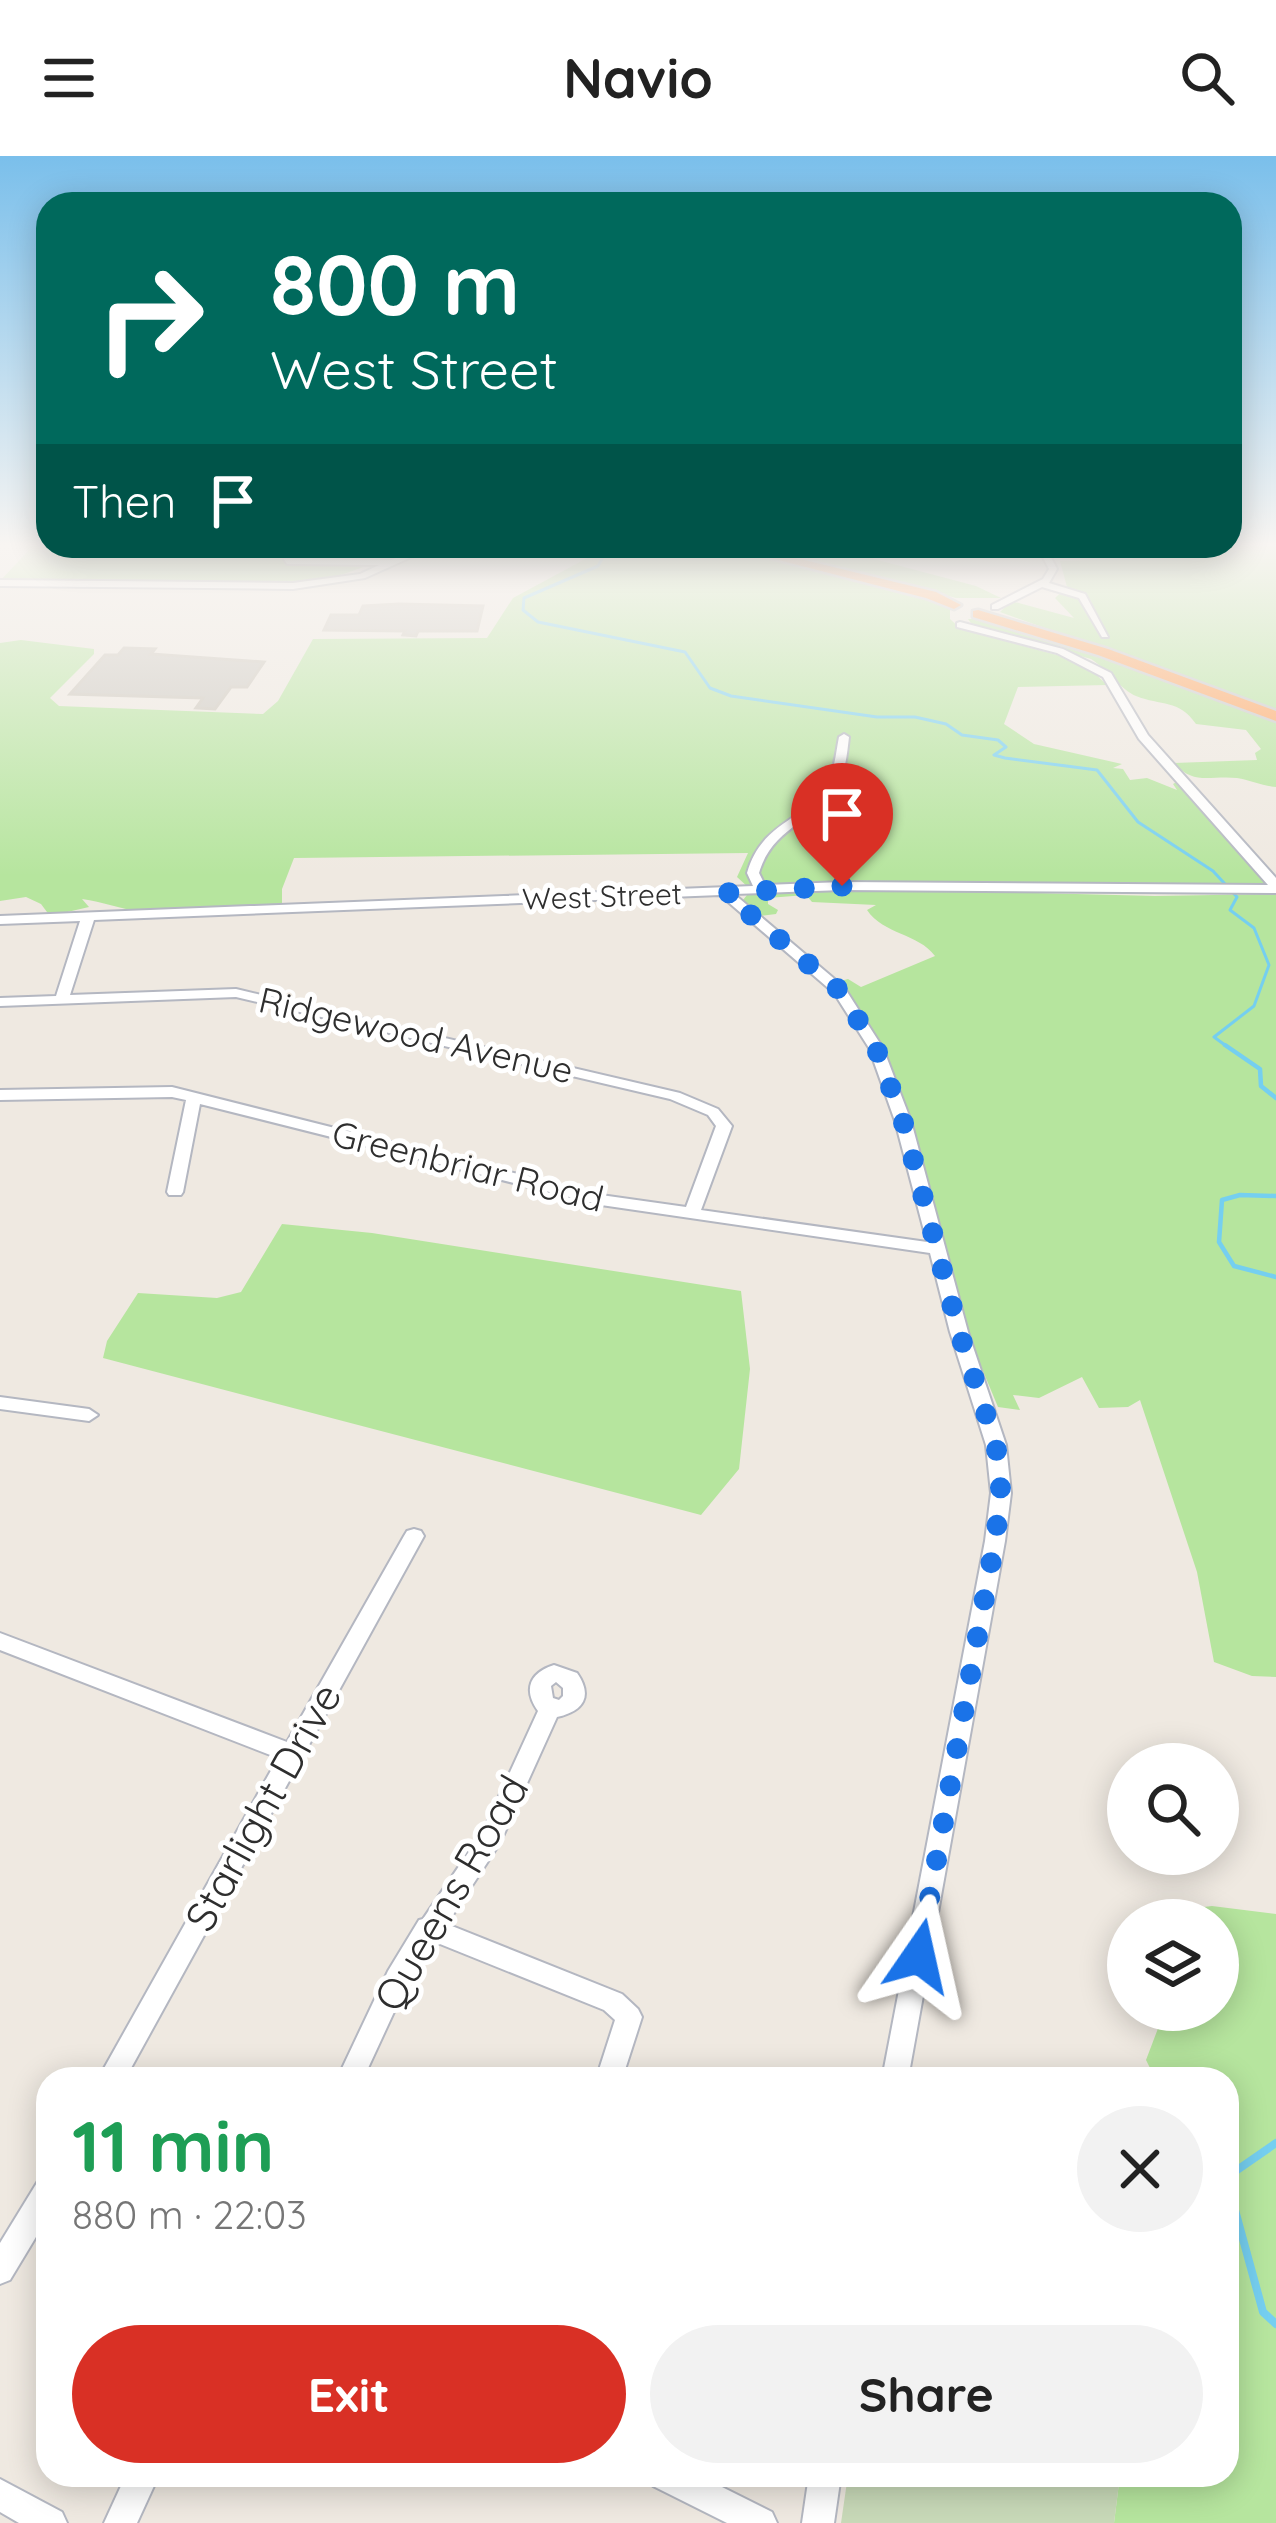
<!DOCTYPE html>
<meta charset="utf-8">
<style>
:root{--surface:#fff;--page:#f2f2f2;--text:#222;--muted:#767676;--accent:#d93025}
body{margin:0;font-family:Quicksand,sans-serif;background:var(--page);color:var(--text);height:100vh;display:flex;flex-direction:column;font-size:45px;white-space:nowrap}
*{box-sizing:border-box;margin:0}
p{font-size:39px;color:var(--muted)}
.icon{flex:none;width:66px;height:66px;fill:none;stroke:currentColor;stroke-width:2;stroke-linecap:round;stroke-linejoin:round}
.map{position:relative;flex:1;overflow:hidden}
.side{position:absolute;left:36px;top:1911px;width:1203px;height:420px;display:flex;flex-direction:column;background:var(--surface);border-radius:36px;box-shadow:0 6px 30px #0003}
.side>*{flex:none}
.guide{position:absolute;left:36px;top:36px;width:1206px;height:366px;border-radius:36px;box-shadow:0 6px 30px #0003;background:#00695c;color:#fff;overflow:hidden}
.controls{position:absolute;left:1107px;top:1587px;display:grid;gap:24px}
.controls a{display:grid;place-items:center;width:132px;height:132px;border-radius:50%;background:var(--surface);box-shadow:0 6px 30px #0003;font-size:60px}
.pin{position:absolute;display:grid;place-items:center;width:102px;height:102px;color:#fff;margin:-123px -51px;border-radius:50% 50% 50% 0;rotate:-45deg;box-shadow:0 0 12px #0007}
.pin .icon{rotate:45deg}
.me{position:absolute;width:132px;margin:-66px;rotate:11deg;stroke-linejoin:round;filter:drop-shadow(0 0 9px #0008)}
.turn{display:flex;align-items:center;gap:42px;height:252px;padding:0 36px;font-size:54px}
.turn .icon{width:156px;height:156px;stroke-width:2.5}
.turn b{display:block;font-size:84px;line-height:102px}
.then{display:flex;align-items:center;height:114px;padding:0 36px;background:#0003;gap:24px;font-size:45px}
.round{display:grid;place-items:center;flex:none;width:126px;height:126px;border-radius:63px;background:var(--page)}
.summary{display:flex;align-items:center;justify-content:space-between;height:204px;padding:0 36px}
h1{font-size:72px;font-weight:700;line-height:90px;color:#1e9e55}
.action{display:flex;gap:24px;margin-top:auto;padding:24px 36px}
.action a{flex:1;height:138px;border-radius:72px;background:var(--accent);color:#fff;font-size:48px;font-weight:700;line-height:138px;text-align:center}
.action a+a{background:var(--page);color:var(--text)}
header{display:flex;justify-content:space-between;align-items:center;height:156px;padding:0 36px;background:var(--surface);font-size:54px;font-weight:700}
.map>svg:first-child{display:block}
.green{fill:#b6e59e}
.cemetery{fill:#c8d9b8}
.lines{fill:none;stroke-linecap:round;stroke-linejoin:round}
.stream-far2{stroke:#75cff0;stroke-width:3}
.stream-far1{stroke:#75cff0;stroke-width:4.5}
.stream{stroke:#75cff0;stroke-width:8}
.building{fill:#cbc7bf;stroke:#cbc5ba;stroke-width:3}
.minor-casing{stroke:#b4b7c1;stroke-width:4}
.highway-casing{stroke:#c9c9c9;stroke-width:5}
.minor{fill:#fff;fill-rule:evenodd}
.highway{fill:#ffa35c;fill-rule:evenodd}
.route{stroke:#1a73e8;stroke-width:21;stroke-dasharray:0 37.8}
.labels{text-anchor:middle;stroke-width:10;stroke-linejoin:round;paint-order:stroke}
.far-street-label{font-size:30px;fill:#2e2e2e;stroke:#fff}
.street-label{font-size:36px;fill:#2e2e2e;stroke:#fff}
.near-street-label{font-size:42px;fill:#2e2e2e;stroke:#fff}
</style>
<header><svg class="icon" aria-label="menu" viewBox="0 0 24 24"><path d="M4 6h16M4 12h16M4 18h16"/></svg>Navio<svg class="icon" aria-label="search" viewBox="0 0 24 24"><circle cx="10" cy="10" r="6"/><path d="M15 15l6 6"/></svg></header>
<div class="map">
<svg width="1276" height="2367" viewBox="0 0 1276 2367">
<rect width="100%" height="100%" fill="#efe9e1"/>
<g class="green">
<path d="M24,388L293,390L284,403L363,411C281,446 94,427 0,425L28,395Z"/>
<polygon points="1276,388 1276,554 1000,456 1011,445 1074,462 1055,442 1067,431 1060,405 1133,403 1120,395 1072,390"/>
<path d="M592,390H714L878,427L950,449V463L961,473L1083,506L1107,529L1018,531L1004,568L1034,588L1122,608L1113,612L1123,613L1130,624L1147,622L1177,634L1173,628L1178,625L1266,724L1264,729L749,732L737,721L748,697L294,702L282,733V751C251,752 165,762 140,756C119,752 103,746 82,743L89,751L50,760L41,748L26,741L0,745V487L21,484L94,493V498L50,542L59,550L263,558L278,545L313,483L487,482L513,442L589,401Z"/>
<polygon points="758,390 892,390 861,395 874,403 976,430 1001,442 956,442"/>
<path d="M968,463H980L1082,492L1276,563V631C1263,630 1249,624 1237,622C1210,619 1194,630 1174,607L1257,604L1255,597L1261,593L1246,574L1196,568C1179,543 1161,550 1136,540C1121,534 1107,513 1091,503L973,470Z"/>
<path d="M848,732L1155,740L1276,738V1521L1252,1520L1214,1506L1197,1416L1140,1244L1128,1251L1099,1252L1082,1221L1039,1242L1013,1239L1020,1254L998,1251L963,1167L912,967L884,894L837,826L848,823L861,831L935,800C918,777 884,779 867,754L876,749L812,746L806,739L768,742V748L778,754L776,758L759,760L743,744L747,739Z"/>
<polygon points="282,1068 372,1077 741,1135 750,1213 739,1313 701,1359 103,1202 107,1185 138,1137 217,1142 241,1136"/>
<polygon points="1212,1750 1276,1758 1276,2367 1114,2367 1120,2319 1227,2319 1227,1923 1149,1923 1154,1920 1146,1904 1165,1854 1218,1854 1218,1764 1146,1764 1163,1756"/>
</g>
<polygon class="cemetery" points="848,2319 1120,2319 1114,2367 841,2367"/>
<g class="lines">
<polyline class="stream-far2" points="609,390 598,410 524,442 523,454 538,466 685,496 710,532 731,540 877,561 915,561 946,568 962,579 998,584 1006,591 994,599 1005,602 1097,614 1138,666 1213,715 1237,741 1230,754 1254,772 1269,809 1254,850 1214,881 1229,892"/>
<g class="stream-far1">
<polyline points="1225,889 1260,913 1261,930 1276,942"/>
<polyline points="1276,1040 1240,1039 1222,1044 1219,1086 1234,1110 1276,1121"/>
</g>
<g class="stream">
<polyline points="1227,2021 1276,1987"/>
<polyline points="1227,2025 1263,2156 1276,2168"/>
</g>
</g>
<g class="building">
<polygon points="363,450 399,448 483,450 477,475 418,475 416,480 403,479 405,475 324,474 331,459 359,459"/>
<polygon points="124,492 155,493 151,498 264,506 247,531 231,531 215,553 196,552 203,542 70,538 105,499 118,499"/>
</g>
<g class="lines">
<defs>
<g id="minor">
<polygon points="425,390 436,390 365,422 293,433 0,430 0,424 293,427 360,418 379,409 287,408 284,403 391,404"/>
<polygon points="1037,390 1045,390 1057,413 1049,427 1085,438 1108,481 1102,481 1079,442 1042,431 998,453 992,453 992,449 1043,423 1049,413"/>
<path d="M960,466L1063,493L1111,517L1148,579L1276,722V737L842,734L734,738L844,831L883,892L911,965L968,1176L1006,1289L1011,1337L1005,1385L908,1923H882L985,1385L991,1337L986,1289L950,1176L930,1097L601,1049L200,948L183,1036L181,1039H169L167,1036L186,944L172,941L0,944V934L172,931L601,1039L686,1051L716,970L708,959L670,943L236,841L0,850V842L56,840L80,765L0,768V760L753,730L747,717C762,664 806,666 827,627C835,613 836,596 839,581L844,578L849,581C847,597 846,615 837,629C816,667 773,669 759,717L765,729L842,726L1268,729L1139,583L1103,521L1057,497L957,471V467ZM720,739L834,837L869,892L895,965L927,1086L701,1054L732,970L718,953L680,937L236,833L70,839L94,764Z"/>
<polygon points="0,1241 89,1253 98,1259 89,1265 0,1253"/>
<polygon points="414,1373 421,1375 424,1380 125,1923 98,1923 278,1602 0,1494 0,1477 287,1586 404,1380 407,1375"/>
<path d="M554,1509L577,1517C593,1540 584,1555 557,1561L500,1687L447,1768L622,1838L638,1853L642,1861L622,1923H596L615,1864L604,1854L435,1786L406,1830L363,1923H337L388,1815L419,1764L423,1763L483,1675L538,1555C523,1534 529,1517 554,1509ZM556,1526L563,1532V1540L559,1544L553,1542L551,1530Z"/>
<polygon points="48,2021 48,2061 10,2124 0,2128 0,2087 38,2025"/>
<polygon points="126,2319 159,2319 137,2367 104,2367"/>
<polygon points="648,2319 698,2319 772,2356 777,2367 727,2367 653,2330"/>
<polygon points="809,2319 841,2319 834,2367 802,2367"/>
<polygon points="0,2323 62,2356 67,2367 19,2367 0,2356"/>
</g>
<g id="highway">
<polygon points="724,390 746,390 936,436 961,449 954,453 926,442"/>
<polygon points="978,454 1108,493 1276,555 1276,565 1098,499 973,461 973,455"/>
</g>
</defs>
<use href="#minor" class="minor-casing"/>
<use href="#highway" class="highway-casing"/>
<use href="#minor" class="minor"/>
<use href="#highway" class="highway"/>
</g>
<linearGradient id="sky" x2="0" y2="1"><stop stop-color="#7abfeb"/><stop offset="0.54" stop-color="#f8f5f2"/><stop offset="1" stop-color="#f8f5f2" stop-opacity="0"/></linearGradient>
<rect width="1276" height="720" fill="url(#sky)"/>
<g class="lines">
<polyline class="route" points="842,730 725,737 839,834 876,892 903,965 959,1176 996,1289 1001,1337 995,1385 919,1800"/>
</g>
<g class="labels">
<g class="far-street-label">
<text transform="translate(602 741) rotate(-2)" y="10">West Street</text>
</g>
<g class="street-label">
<text transform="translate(416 879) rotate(13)" y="13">Ridgewood Avenue</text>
<text transform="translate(468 1010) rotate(14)" y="13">Greenbriar Road</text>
</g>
<g class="near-street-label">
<text transform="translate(263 1651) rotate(-61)" y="15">Starlight Drive</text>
<text transform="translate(451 1737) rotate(-60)" y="15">Queens Road</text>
</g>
</g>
</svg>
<div class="controls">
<a><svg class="icon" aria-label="search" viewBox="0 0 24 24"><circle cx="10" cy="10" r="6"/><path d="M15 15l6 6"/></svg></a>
<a><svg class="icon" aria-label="layers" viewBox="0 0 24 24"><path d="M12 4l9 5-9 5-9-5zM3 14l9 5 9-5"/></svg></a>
</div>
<div class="pin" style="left:842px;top:730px;background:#d93025"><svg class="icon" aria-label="arrive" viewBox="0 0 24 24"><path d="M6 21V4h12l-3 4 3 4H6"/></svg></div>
<svg class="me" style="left:919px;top:1800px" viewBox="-20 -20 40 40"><path d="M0-17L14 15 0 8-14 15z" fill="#1a73e8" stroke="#fff" stroke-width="4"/></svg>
<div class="guide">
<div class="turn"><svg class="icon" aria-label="right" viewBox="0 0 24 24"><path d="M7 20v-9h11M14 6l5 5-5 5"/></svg><div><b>800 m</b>West Street</div></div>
<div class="then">Then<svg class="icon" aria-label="arrive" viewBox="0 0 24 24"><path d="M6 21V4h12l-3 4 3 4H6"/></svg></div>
</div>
<section class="side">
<div class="summary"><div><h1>11 min</h1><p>880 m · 22:03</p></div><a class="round"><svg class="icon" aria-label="close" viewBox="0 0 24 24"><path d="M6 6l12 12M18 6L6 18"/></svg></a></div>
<div class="action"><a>Exit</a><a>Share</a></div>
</section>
</div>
